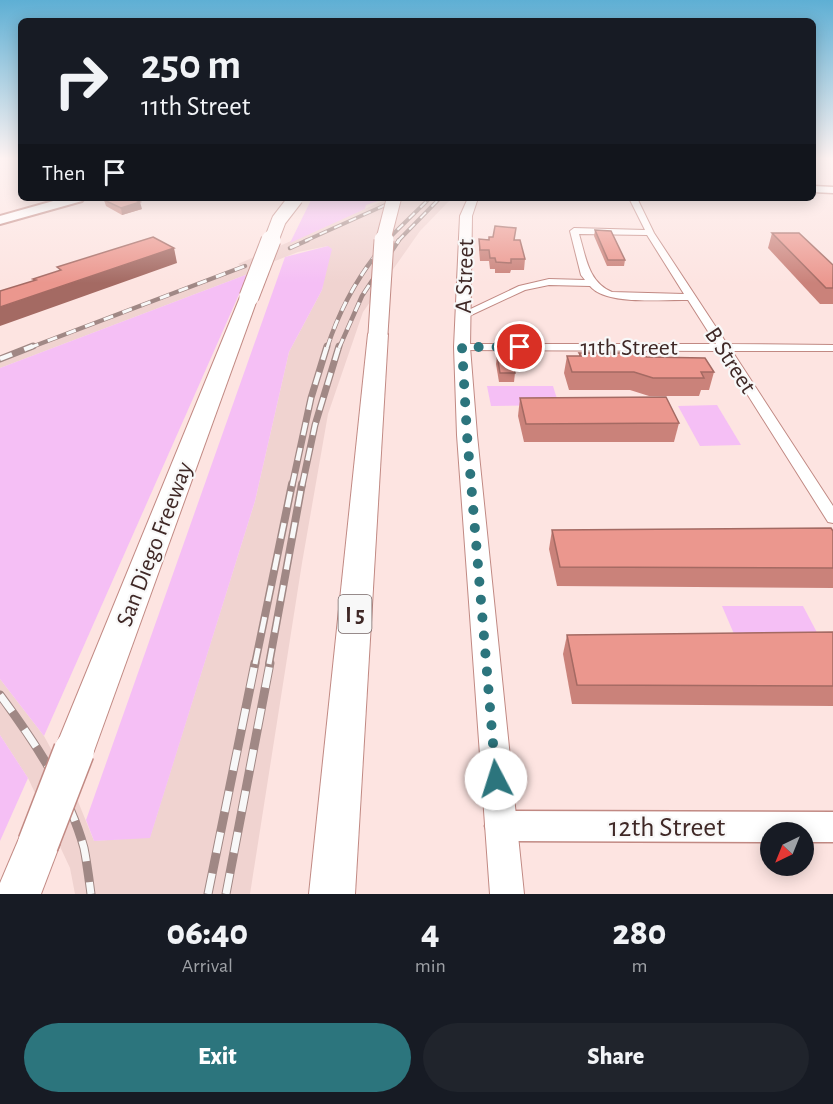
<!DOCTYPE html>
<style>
:root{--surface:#171b24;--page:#20242c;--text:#f1f3f6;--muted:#9ea1a6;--accent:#2c757d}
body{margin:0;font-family:"Alegreya Sans",sans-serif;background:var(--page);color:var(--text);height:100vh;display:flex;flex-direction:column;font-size:22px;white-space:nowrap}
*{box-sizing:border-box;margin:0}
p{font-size:20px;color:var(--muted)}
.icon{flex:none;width:33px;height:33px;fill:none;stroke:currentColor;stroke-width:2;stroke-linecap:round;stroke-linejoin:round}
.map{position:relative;height:894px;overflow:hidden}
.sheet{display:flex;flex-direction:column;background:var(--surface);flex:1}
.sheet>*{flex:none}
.guide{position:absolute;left:18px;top:18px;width:798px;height:183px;border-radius:9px;box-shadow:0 3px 15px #0003;background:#171b24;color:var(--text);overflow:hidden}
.needle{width:39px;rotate:223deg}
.fabs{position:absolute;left:760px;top:822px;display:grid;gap:12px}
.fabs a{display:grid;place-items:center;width:54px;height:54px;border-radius:50%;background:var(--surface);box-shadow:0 3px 15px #0003;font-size:30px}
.pin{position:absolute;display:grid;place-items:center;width:51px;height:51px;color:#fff;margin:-26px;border:3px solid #fff;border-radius:50%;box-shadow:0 2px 6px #0007}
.me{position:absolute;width:66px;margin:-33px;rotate:355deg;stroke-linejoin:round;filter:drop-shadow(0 0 4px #0008)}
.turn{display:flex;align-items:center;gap:21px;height:126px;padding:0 24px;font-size:27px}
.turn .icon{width:78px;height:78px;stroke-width:2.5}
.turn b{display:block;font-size:42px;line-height:51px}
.then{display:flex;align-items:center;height:57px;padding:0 24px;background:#0003;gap:12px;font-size:22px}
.eta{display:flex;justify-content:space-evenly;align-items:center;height:102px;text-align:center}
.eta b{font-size:36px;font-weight:800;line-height:42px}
.button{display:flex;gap:12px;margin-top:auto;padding:12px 24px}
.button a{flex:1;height:69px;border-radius:36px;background:var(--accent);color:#fff;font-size:24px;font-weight:800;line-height:69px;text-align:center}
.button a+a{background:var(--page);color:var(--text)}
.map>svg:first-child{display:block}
.built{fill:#f0d3d0}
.green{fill:#f5bff5}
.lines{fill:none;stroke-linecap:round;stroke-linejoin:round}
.minor-casing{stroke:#c18983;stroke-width:2}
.tertiary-casing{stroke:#c18983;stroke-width:3}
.secondary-casing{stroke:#c18983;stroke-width:2}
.primary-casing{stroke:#c18983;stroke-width:4}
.motorway-casing{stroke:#c18983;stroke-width:2}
.minor{fill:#fff;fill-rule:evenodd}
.tertiary{fill:#fff;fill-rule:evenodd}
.secondary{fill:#fff;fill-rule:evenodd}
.primary{fill:#fff;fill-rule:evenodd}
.motorway{fill:#fff;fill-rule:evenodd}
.rail-far4-casing{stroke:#a08885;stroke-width:4}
.rail-far3-casing{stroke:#a08885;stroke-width:4.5}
.rail-far2-casing{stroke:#a08885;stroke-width:7}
.rail-far1-casing{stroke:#a08885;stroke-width:8}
.rail-casing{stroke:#a08885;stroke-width:9}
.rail-far4{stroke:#f8f8f8;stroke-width:2;stroke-dasharray:8;stroke-linecap:butt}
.rail-far3{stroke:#f8f8f8;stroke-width:3;stroke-dasharray:10;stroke-linecap:butt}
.rail-far2{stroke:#f8f8f8;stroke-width:4.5;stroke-dasharray:13;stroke-linecap:butt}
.rail-far1{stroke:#f8f8f8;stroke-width:5;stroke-dasharray:16;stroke-linecap:butt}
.rail{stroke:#f8f8f8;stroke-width:7;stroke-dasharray:21;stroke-linecap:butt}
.motorway-bridge-far2-casing{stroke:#c18983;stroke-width:16;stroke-linecap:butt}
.motorway-bridge-far1-casing{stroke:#c18983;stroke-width:21;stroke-linecap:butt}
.motorway-bridge-casing{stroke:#c18983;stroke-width:43;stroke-linecap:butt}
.motorway-bridge-far2{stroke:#fff;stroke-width:14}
.motorway-bridge-far1{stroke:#fff;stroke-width:19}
.motorway-bridge{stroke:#fff;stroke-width:40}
.wall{fill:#ca827a}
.shaded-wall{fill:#a46a63}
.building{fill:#eb978e;stroke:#a46a63;stroke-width:1.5}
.route{stroke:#2c757d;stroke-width:10;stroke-dasharray:0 18}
.labels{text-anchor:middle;stroke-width:4.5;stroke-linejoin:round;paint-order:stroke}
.shield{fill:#f8f8f8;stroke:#766665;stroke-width:1.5}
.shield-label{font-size:22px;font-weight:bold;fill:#3f2826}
.street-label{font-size:24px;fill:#3f2826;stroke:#f8f8f8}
.near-street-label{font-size:28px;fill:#3f2826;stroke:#f8f8f8}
</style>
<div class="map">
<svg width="833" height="894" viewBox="0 0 833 894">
<rect width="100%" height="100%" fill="#fde4e1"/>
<polygon class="built" points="390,198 452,198 420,231 363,312 328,414 302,563 250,894 75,894 70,868 28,778 0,735 0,679 44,736 73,789 94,841 150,837 255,501 289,352 322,290 328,246 298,252 252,270 248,274 0,368 0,358 241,266 238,264"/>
<g class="green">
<polygon points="312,198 381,198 381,200 366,205 365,209 290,243"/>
<polygon points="328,246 332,249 322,290 289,352 255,501 150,838 94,841 86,820 285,257"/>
<polygon points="248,274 44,736 0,679 0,368"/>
<polygon points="487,386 553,386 559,405 491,406"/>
<polygon points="717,405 741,445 700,446 678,406"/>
<polygon points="722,606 803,606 822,642 737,641"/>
<polygon points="0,735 28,778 0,841"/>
</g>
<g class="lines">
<defs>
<path id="minor" d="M629,198H637L654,233L727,344L833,345V351H732L833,506V523L828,522L720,351L462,350L456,347L462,344H716L688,300C662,299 607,306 590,286L549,285L525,290L467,317L463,318L458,315L519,286L549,279L585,280L581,275L570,231L574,228L645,230ZM579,234L647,235L684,294L612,292C588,282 586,257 579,234Z"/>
<g id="tertiary">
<polygon points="813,186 833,187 833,193 813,192"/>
<polygon points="500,811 833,812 833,842 804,842 804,832 771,832 771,842 500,841 489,837 485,826 489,815"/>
</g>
<polygon id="secondary" points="468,198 478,198 472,216 470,347 477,435 524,894 490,894 457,435 454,347 460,216"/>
<polygon id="primary" points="64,198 84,198 82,201 0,224 0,216"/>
<g id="motorway">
<polygon points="249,291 256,293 258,297 94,751 88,764 74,769 60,764 54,751 240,297 242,293"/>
<polygon points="378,328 385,330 388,334 355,894 309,894 368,334 371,330"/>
<polygon points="38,822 53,829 60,844 41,894 0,894 0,883 23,829"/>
</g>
</defs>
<use href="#minor" class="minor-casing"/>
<use href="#tertiary" class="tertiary-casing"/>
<use href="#secondary" class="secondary-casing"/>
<use href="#primary" class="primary-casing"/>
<use href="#motorway" class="motorway-casing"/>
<use href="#minor" class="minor"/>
<use href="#tertiary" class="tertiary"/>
<use href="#secondary" class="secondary"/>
<use href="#primary" class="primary"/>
<use href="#motorway" class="motorway"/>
<defs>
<g id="rail-far4">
<polyline points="305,241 401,198"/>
<polyline points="386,241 430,198"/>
<polyline points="398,241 440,198"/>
</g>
<g id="rail-far3">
<polyline points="290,248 308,240"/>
<polyline points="29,348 245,266"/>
<path d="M327,348C340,308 360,272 388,240"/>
<polyline points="339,348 362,296 399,240"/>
</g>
<g id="rail-far2">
<polyline points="0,359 33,346"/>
<polyline points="292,486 311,398 327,346"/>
<polyline points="302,486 315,425 339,346"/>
</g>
<g id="rail-far1">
<polyline points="255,664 292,484"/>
<polyline points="269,664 302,484"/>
</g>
<g id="rail">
<path d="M0,695C34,741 69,793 84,848C87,863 89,879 91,894"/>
<polyline points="208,894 255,663"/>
<polyline points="226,894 270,663"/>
</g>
</defs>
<use href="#rail-far4" class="rail-far4-casing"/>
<use href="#rail-far3" class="rail-far3-casing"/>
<use href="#rail-far2" class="rail-far2-casing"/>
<use href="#rail-far1" class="rail-far1-casing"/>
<use href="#rail" class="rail-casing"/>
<use href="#rail-far4" class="rail-far4"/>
<use href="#rail-far3" class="rail-far3"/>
<use href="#rail-far2" class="rail-far2"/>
<use href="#rail-far1" class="rail-far1"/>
<use href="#rail" class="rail"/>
<defs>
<g id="motorway-bridge-far2">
<polyline points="271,241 279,220 296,198"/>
<polyline points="383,241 394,198"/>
</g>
<g id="motorway-bridge-far1">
<polyline points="249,297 271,240"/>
<polyline points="378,334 384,240"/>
</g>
<polyline id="motorway-bridge" points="38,844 74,751"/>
</defs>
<use href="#motorway-bridge-far2" class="motorway-bridge-far2-casing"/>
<use href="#motorway-bridge-far1" class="motorway-bridge-far1-casing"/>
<use href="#motorway-bridge" class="motorway-bridge-casing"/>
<use href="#motorway-bridge-far2" class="motorway-bridge-far2"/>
<use href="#motorway-bridge-far1" class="motorway-bridge-far1"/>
<use href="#motorway-bridge" class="motorway-bridge"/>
</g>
<g class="wall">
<polygon points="104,200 142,209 122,215 106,206"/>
<polygon points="595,230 625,260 624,266 607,266 594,236"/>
<polygon points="772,233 833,265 833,304 820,304 768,248"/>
<polygon points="479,239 515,240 525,259 524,270 511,270 510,273 495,273 495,269 490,269 489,261 480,261 479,250"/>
<polygon points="579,353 647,357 714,372 709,390 701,390 699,396 649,396 630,390 569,390 564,373 567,356 579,356"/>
<polygon points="497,355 515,373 514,382 499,382 496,364"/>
<polygon points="520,398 679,423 674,442 524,442 518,416"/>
<polygon points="552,530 833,531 833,588 557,586 549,549"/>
<polygon points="833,632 833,706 572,704 563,654 567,635"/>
</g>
<g class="shaded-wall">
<polygon points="140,202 142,209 122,215 121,208"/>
<polygon points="174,248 177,263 0,326 0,307"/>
</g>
<g class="building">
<polygon points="110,198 131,198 140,202 121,208 104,200"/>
<polygon points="495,226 516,228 514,240 520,240 525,259 511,259 511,263 496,262 495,258 490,258 489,250 480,250 479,239 489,240 489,237 493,237"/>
<polygon points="595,230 611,231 625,260 608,260"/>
<polygon points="772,233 799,233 833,265 833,288 826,288"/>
<polygon points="153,237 174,248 0,307 0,291 36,280 33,279 61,270 57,267"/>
<polygon points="579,353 631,353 647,357 705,358 714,372 701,372 704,378 653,378 634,372 572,372 567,356 581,356"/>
<polygon points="497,355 511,355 515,373 500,373"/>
<polygon points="666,397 679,423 526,424 520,398"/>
<polygon points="831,528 833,531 833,568 560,567 552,530"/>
<polygon points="833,632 833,686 577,685 567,635"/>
</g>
<linearGradient id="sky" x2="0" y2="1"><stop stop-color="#5eafd4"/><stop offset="0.56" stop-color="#fef3f2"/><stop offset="1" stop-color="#fef3f2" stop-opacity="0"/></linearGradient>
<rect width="833" height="283" fill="url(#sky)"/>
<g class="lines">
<polyline class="route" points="496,779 467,435 462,347 520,347"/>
</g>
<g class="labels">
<rect class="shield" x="338.5" y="595" width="33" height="38" rx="4.5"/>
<g class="shield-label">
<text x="355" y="622">I 5</text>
</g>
<g class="street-label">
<text transform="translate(464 276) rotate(-88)" y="8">A Street</text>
<text x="629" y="355">11th Street</text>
<text transform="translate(731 360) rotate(57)" y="8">B Street</text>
<text transform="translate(154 544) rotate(-69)" y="8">San Diego Freeway</text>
</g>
<g class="near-street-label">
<text x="667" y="836">12th Street</text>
</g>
</g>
</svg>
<div class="fabs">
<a><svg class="needle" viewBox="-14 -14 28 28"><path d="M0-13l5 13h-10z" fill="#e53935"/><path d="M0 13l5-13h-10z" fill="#9ea1a6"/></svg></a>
</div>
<div class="pin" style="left:520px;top:347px;background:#d93025"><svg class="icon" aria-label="arrive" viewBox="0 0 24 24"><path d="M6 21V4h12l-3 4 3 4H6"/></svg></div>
<svg class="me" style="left:496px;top:779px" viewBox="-20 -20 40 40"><circle r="19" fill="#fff"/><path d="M0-13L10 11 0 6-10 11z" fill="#2c757d"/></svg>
<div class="guide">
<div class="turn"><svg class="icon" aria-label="right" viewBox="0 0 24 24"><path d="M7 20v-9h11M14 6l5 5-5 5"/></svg><div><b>250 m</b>11th Street</div></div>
<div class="then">Then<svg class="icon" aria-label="arrive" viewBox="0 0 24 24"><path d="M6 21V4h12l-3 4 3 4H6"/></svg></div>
</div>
</div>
<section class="sheet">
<div class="eta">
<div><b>06:40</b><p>Arrival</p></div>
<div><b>4</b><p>min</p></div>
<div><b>280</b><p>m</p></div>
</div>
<div class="button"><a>Exit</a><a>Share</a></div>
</section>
